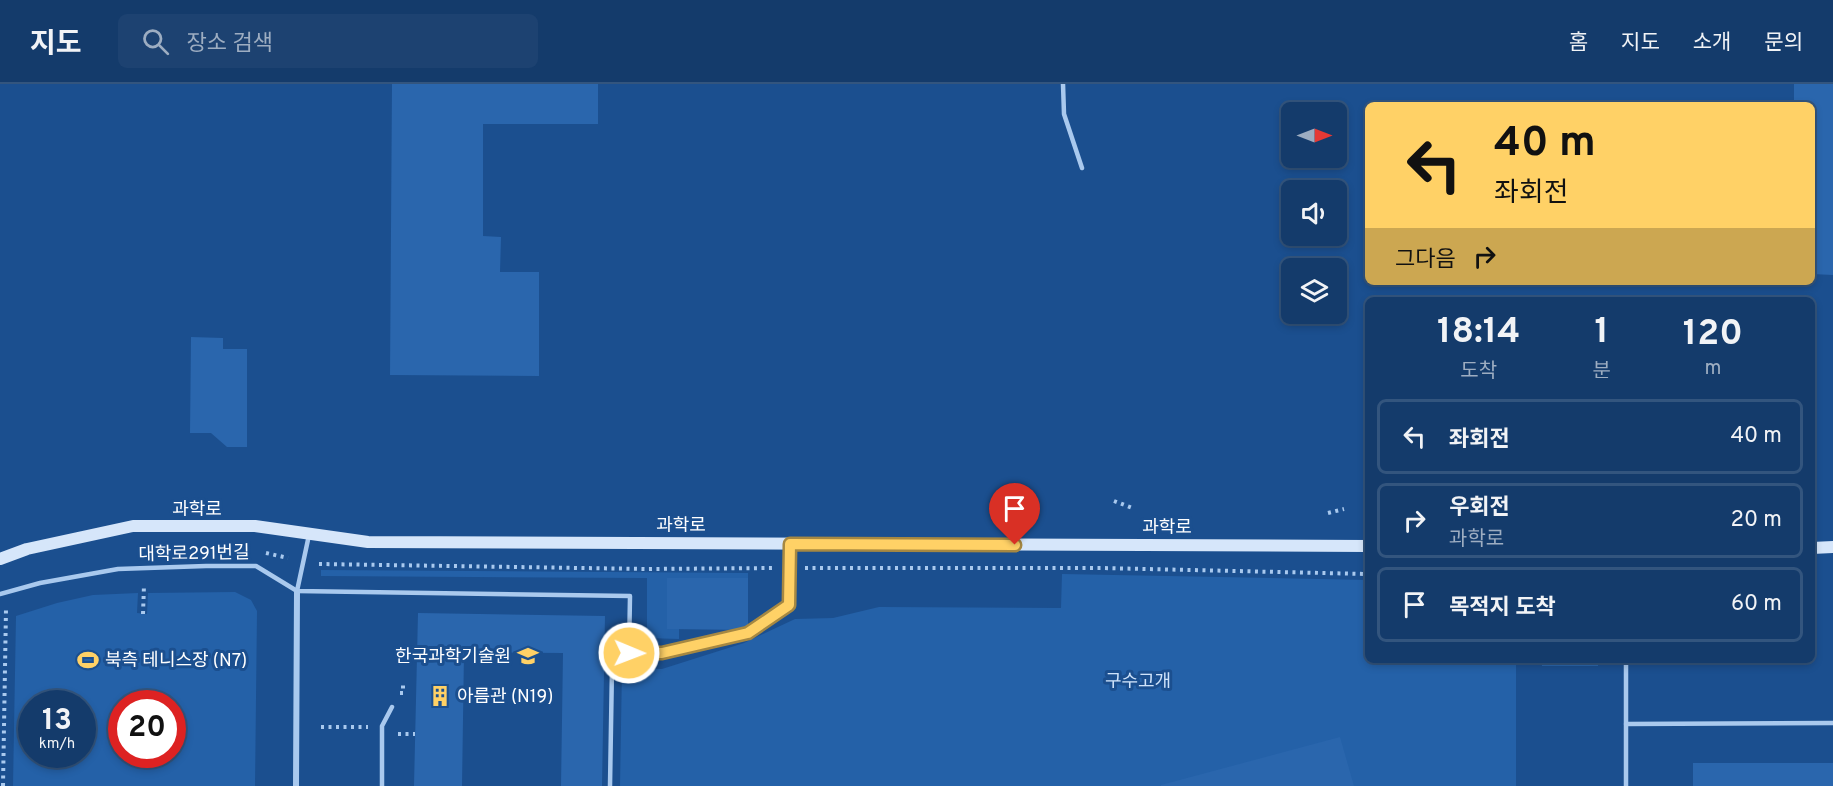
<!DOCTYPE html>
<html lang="ko">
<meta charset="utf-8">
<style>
:root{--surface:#143b6b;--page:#1d4271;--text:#f1f3f6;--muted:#9dadc1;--line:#33557e}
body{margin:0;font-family:Overpass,"Noto Sans KR",sans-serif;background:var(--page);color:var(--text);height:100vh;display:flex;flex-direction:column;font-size:22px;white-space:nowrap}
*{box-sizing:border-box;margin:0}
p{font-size:20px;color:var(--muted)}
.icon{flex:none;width:33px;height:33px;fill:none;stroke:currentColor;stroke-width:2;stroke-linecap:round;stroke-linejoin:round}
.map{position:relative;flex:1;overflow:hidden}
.side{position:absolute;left:1365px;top:213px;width:450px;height:366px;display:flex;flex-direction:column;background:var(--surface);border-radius:9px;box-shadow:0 3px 9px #0003,0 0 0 2px var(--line)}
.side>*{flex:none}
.guide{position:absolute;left:1365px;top:18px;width:450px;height:183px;border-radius:9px;box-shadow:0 3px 9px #0003,0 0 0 2px var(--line);background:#ffd166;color:#111;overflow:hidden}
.needle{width:39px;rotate:90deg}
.fabs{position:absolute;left:1281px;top:18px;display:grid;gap:12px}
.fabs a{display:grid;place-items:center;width:66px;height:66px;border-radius:9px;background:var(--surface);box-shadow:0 3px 9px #0003,0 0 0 2px var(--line);font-size:30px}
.speed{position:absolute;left:18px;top:606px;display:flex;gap:12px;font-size:30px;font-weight:700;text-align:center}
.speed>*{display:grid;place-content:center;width:78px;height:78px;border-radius:50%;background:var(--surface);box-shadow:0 3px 9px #0003,0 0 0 2px var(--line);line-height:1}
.speed small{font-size:15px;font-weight:400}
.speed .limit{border:9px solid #d22;background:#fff;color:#111}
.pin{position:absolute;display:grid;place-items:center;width:51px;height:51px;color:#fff;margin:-62px -26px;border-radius:50% 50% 50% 0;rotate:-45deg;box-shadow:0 0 6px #0007}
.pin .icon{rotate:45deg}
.me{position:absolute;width:66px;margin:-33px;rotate:91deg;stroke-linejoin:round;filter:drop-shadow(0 0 4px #0008)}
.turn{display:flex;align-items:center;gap:21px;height:126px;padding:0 30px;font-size:27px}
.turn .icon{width:78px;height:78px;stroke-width:2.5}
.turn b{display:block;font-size:42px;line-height:51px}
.then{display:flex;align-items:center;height:57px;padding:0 30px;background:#0003;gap:12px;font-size:22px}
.eta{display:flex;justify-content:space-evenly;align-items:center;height:102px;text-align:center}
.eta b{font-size:36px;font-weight:700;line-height:42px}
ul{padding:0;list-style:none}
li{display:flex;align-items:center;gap:18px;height:75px;margin:0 12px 9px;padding:0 18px;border:3px solid var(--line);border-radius:9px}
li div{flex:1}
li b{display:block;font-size:22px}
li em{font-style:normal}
header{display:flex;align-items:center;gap:36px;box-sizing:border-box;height:84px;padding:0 30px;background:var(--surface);border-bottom:2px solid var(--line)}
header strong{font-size:28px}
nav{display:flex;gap:33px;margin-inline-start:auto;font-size:21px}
.search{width:420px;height:54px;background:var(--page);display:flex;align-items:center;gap:15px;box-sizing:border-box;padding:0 21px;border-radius:9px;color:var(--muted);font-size:22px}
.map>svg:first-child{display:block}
.green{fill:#2461a8;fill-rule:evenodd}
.building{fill:#2a66ad}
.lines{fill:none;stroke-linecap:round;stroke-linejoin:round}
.path{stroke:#a9c9ee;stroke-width:4;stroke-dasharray:3 4.5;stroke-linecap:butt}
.lane{stroke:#a9c9ee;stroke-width:4.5}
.street{stroke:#a9c9ee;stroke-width:6}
.secondary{stroke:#d6e6fa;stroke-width:12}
.route-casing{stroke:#a68842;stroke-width:15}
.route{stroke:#ffd166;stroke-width:10}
.labels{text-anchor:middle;stroke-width:6;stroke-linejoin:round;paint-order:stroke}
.street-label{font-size:18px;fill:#fff;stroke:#1b4f8f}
.poi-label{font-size:18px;fill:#fff;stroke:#1b4f8f;text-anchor:start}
.park-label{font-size:18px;fill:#cfe3fa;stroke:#1b4f8f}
</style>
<header>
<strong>지도</strong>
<div class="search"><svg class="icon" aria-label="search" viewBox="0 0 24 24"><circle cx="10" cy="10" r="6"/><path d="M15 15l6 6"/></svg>장소 검색</div>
<nav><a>홈</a><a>지도</a><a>소개</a><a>문의</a></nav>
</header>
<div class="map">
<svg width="1833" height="702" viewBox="0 0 1833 702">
<rect width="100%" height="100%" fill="#1b4f8f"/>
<g class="green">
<polygon points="321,486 748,489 748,494 667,494 667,544 679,545 679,555 647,554 647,494 321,492"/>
<polygon points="1062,490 1368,496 1368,576 1516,576 1516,702 620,702 622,584 662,585 744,559 795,535 833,534 879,523 1061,524"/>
<path d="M235,508L251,516L257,527L255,702H13L16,532L57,519L93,511L138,509L137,529L147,530L148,509ZM32,620H82V670H32ZM122,620H172V670H122Z"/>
</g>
<g class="building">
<polygon points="392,0 598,0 598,40 483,40 483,152 501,153 500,188 539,188 539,292 390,291"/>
<polygon points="1794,0 1833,0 1833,191 1812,190 1812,21 1794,21"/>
<polygon points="191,253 223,254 223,265 247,265 247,363 227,363 211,349 190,349"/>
<polygon points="667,494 748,494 748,546 667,545"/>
<polygon points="418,529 605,532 602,702 561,702 563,569 464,568 462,702 414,702"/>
<rect x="1542" y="576" width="56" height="6"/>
<polygon points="1340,653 1354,702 1161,702 1161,701"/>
<rect x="1693" y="679" width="140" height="23"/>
</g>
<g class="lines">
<g class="path">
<polyline points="1114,417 1135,425"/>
<polyline points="1328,429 1344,425"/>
<polyline points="266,469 288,474"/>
<polyline points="319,480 647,485 776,484"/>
<polyline points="805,484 1101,484 1368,490"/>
<polyline points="143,530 144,501"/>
<polyline points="400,609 403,609 403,599"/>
<polyline points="321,643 368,643"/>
<polyline points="398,650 415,650"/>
<polyline points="3,702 6,525"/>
</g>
<g class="lane">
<polyline points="1063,0 1064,30 1082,84"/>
<polyline points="297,507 309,451"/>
<polyline points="0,510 40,499 118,485 206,482 256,482 297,507 630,512 629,569 662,569 748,549 789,521 790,460"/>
<polyline points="1626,640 1833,639"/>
<polyline points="382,702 382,642 392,623"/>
<polyline points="610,702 612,583 629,569"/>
<polyline points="1626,702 1626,576"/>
</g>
<polyline class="street" points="296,702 297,507"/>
<g class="secondary">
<polyline points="1812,464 1833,463"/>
<polyline points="0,475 27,465 133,442 255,442 368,458 1368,462"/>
</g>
</g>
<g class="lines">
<defs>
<polyline id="route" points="629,569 662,569 748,549 789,521 790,460 1015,461"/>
</defs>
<use href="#route" class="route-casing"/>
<use href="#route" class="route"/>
</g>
<defs>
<symbol id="university-bare" viewBox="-9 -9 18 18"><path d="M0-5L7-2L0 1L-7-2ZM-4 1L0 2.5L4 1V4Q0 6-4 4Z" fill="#ffd166" stroke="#1b4f8f" stroke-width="2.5" paint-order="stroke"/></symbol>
<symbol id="stadium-bare" viewBox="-9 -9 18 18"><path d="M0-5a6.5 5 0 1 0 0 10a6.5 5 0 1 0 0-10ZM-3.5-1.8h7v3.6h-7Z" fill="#ffd166" stroke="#1b4f8f" stroke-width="2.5" paint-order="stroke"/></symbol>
<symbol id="building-bare" viewBox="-9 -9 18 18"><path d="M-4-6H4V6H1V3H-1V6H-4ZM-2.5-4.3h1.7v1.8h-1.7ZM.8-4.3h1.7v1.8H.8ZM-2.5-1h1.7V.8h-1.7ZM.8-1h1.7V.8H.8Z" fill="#ffd166" stroke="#1b4f8f" stroke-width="2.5" paint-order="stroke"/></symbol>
</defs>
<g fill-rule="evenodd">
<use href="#university-bare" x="513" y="557" width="30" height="30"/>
<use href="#stadium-bare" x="73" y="561" width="30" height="30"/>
<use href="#building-bare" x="425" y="597" width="30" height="30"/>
</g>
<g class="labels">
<g class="street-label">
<text x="197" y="431">과학로</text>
<text x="681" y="447">과학로</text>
<text x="1167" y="449">과학로</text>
<text transform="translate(194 469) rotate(-1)" y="6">대학로291번길</text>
</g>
<g class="poi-label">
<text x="511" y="578" text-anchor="end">한국과학기술원</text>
<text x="105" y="582">북측 테니스장 (N7)</text>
<text x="457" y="618">아름관 (N19)</text>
</g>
<g class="park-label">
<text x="1138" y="603">구수고개</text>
</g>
</g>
</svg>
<div class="fabs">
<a><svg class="needle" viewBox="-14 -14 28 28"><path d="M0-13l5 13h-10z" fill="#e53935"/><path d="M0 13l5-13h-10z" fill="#9dadc1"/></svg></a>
<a><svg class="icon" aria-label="sound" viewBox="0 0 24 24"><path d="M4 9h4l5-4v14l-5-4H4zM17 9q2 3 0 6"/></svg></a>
<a><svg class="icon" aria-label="layers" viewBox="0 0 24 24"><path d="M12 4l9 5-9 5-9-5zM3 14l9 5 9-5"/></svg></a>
</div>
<div class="speed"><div>13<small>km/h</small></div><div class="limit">20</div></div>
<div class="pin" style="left:1015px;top:461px;background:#d93025"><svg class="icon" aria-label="arrive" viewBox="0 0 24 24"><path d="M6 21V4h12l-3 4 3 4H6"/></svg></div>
<svg class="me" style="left:629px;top:569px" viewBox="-20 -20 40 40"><circle r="17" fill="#ffd166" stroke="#fff" stroke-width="3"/><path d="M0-11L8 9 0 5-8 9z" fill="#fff"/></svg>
<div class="guide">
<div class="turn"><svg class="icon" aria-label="left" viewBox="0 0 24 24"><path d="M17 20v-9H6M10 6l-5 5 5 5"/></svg><div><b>40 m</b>좌회전</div></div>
<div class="then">그다음<svg class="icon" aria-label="right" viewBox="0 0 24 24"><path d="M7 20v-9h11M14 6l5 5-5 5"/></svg></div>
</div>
<section class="side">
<div class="eta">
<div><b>18:14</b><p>도착</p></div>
<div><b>1</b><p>분</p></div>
<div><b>120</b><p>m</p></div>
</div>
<ul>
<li><svg class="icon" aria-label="left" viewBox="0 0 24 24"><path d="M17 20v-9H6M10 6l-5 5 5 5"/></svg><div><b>좌회전</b></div><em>40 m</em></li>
<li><svg class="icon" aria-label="right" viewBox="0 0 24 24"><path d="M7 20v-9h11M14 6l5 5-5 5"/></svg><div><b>우회전</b><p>과학로</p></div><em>20 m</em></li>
<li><svg class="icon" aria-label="arrive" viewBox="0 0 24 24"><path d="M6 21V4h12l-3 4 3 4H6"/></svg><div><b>목적지 도착</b></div><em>60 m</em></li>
</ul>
</section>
</div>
